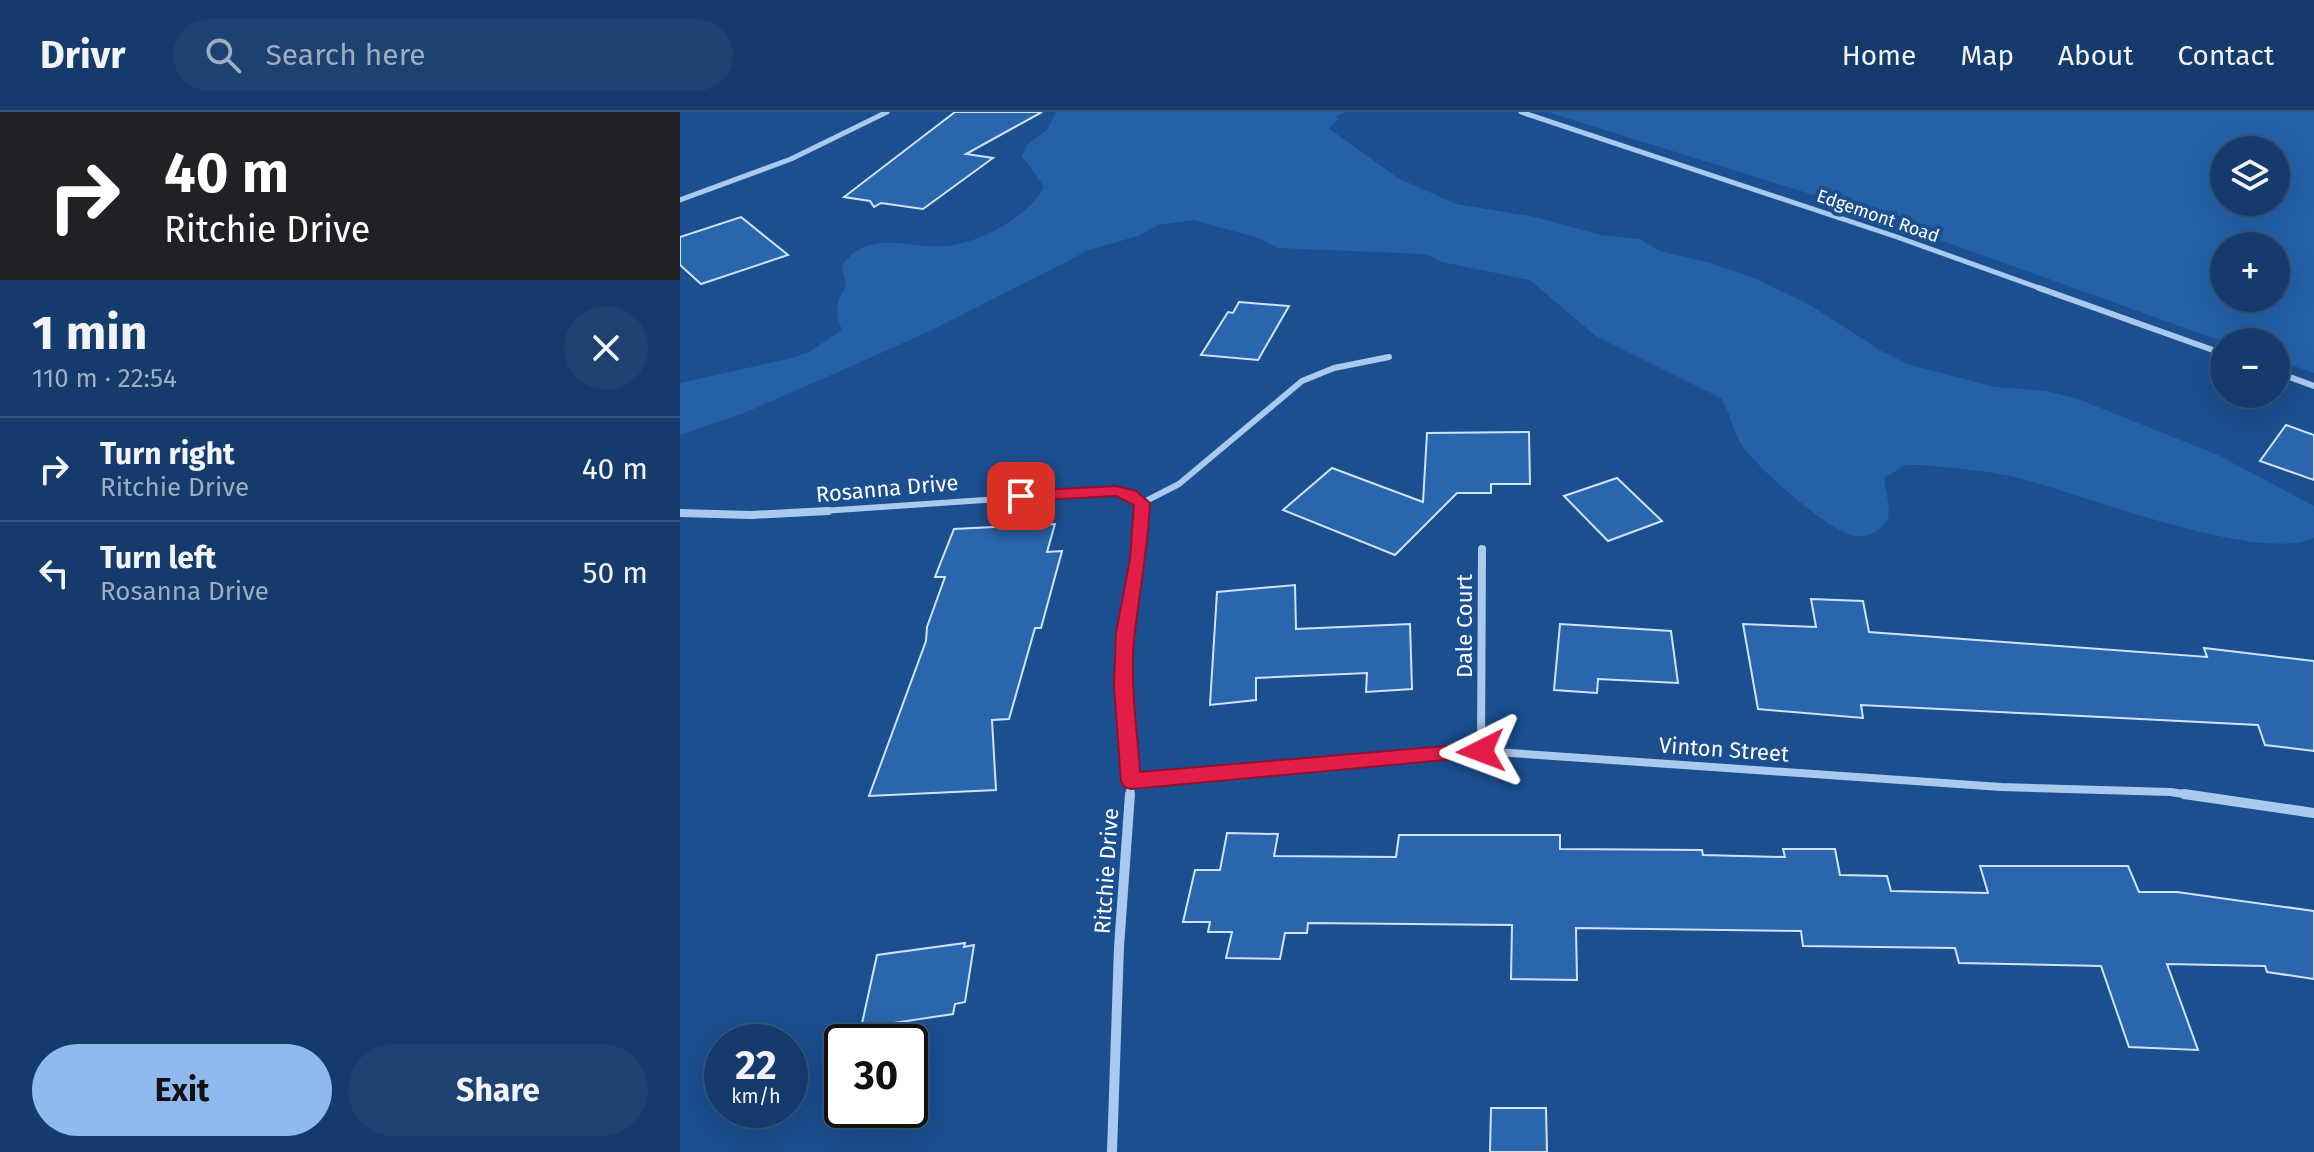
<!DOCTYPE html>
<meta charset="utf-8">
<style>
:root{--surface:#143b6b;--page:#1d4271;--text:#f1f3f6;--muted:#9dadc1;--line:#33557e;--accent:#90b9f0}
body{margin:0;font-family:"Fira Sans",sans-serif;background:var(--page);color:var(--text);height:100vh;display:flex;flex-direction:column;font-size:30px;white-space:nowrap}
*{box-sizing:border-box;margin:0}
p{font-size:26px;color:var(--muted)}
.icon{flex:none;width:44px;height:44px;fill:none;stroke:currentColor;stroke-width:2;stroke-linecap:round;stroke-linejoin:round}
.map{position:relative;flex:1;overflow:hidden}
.details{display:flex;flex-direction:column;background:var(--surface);width:680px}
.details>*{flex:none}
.top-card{background:#202124;color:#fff;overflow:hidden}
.tools{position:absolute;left:1530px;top:24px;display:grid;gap:16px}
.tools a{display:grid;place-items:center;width:80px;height:80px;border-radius:50%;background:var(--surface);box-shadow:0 8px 32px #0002,0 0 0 2px var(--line);font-size:40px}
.speed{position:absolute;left:24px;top:912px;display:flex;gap:16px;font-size:40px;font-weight:700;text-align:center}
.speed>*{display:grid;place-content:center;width:104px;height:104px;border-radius:50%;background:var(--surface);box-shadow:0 8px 32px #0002,0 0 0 2px var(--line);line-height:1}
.speed small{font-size:20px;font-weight:400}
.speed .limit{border:4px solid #111;border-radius:12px;background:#fff;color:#111}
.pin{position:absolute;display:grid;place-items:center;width:68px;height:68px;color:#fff;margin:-34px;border-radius:16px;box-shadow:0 4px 12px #0006}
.me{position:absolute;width:88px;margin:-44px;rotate:267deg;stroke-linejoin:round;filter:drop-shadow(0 0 6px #0008)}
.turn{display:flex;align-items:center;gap:28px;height:168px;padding:0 32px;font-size:36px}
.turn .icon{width:104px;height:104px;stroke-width:2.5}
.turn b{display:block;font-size:56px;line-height:68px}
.round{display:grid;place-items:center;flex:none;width:84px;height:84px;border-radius:42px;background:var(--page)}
.summary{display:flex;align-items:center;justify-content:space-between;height:136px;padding:0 32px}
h1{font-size:48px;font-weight:700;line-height:60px}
.cta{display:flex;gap:16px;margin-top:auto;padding:16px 32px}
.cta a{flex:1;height:92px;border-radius:48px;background:var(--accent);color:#111;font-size:32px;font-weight:700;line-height:92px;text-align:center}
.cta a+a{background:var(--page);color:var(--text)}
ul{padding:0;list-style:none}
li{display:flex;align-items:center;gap:24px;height:104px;padding:0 32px;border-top:2px solid var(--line)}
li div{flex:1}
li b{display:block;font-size:30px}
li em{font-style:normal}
header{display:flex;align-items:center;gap:48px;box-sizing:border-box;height:112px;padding:0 40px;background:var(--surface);border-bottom:2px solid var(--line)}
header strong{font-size:38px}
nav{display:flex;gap:44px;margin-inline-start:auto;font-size:28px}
.search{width:560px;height:72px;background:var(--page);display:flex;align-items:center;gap:20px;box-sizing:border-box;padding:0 28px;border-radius:44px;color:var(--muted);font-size:30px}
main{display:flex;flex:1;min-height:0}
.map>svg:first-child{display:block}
.green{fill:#2461a8;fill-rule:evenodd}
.building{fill:#2a66ad;stroke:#cfe3fa;stroke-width:2}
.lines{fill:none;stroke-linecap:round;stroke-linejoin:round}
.minor-far3{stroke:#a9c9ee;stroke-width:5}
.minor-far2{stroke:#a9c9ee;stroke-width:6}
.minor-far1{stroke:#a9c9ee;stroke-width:8}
.minor{stroke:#a9c9ee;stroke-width:10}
.route{fill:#e11d48;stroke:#92132f;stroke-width:2}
.labels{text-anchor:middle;stroke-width:8;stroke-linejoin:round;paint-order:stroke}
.far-street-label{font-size:18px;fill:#fff;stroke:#1b4f8f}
.street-label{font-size:22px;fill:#fff;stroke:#1b4f8f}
</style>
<header>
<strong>Drivr</strong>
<div class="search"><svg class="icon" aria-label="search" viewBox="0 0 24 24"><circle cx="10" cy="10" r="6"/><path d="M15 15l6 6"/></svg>Search here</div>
<nav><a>Home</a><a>Map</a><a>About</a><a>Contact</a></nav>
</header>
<main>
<section class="details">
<div class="top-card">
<div class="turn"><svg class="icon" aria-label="right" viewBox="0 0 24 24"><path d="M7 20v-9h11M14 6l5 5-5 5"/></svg><div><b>40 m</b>Ritchie Drive</div></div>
</div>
<div class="summary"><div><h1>1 min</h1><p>110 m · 22:54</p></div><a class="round"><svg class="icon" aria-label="close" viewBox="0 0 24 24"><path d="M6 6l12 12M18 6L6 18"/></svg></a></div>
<ul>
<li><svg class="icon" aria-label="right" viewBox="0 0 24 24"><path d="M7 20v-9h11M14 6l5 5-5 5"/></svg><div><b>Turn right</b><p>Ritchie Drive</p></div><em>40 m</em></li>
<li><svg class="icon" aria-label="left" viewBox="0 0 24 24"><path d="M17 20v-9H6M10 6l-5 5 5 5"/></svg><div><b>Turn left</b><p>Rosanna Drive</p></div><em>50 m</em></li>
</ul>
<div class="cta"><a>Exit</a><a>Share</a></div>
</section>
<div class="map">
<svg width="1634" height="1040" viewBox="0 0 1634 1040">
<rect width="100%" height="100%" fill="#1b4f8f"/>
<g class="green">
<path d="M376,0H667L656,4L658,8L648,16L718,66L776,92L856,105L920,123L960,127L979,139L1031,151L1074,166L1130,193L1203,240L1230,253L1315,275L1366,279L1398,287L1538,343L1634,394V426C1576,452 1403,382 1338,366C1306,358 1273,356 1241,353H1226L1204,366C1205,378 1212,398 1207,408C1201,421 1183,427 1170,423C1145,415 1084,361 1068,341C1053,324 1052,304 1041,286L917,225L850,168L762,150L745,142L597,136L581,127L514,108L478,113L458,124L409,138L252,218L165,257L69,299L0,323V271L112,246L129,240L162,218C154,200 156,191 166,174L162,154C188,115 230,138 266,134C299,131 348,106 364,75L342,44L347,33L367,18Z"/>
<path d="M867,0H1634V261L1596,248V230H1544L1140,85ZM1544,38H1596V90H1544ZM1544,134H1596V186H1544Z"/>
</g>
<g class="building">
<polygon points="275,0 362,0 286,42 313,46 243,97 201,91 194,95 190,89 164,85"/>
<polygon points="61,105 108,143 21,172 0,153 0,125"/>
<polygon points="559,190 609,194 578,248 521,243 548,200 553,201"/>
<polygon points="1606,313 1634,323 1634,368 1580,349"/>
<polygon points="849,320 850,372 811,372 811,381 777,381 715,443 603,398 652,356 743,390 747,321"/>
<polygon points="937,366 982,409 928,429 884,384"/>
<polygon points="375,412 367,440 382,439 361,516 355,516 329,607 312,608 316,678 189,684 246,529 247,515 265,465 255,465 274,417"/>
<polygon points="615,473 616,517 730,512 732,577 686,580 687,561 576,566 576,588 530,593 537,480"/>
<polygon points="1131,487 1183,489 1189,520 1527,545 1524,536 1634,549 1634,639 1585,633 1578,613 1181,593 1183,606 1078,597 1063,512 1136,515"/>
<polygon points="880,512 991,519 998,571 918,567 917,581 874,578"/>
<polygon points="547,721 598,722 594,744 716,745 719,723 880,723 880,737 1022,738 1023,743 1105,745 1103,737 1155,737 1160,763 1207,764 1211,779 1308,781 1300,754 1448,754 1459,780 1497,780 1634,799 1634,867 1587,860 1585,854 1487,852 1518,938 1449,935 1421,854 1279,851 1275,836 1123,834 1121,819 896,816 897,868 831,867 832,813 628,811 627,821 605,821 600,847 546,846 552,820 528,820 530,810 503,810 515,758 540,758"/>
<polygon points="285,831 284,835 294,833 285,890 275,892 273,902 181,916 197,843"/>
<polygon points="811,996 866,996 867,1040 810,1040"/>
</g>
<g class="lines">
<g class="minor-far3">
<polyline points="841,0 1217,125 1365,178"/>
<polyline points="0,88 111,47 207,0"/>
</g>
<g class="minor-far2">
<polyline points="1359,176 1544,242"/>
<polyline points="1596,260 1634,274"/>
<polyline points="462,391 499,372 622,269 654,256 709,245"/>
<polyline points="0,401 16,401"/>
<polyline points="113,401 436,379 450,382 462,391"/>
<polyline points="461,401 462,391"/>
</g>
<g class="minor-far1">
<polyline points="0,401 71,403 148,399"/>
<polyline points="801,639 802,437"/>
<polyline points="451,669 801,639 1321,675 1490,680 1517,684"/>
<path d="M450,684C454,630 441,577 445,523C448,482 458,441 461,399"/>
</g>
<g class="minor">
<polyline points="1504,682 1634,701"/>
<polyline points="432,1040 439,835 450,682"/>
</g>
</g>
<path class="route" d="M436,374L456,379L470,391C468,435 460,476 455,519C449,566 457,614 460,660L801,631L808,634L811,639L808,644L451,677L444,675L441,669L434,574L436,521L450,447L454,393L436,384L341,389L333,384L341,379Z"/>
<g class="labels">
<g class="far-street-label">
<text transform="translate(1198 104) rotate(19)" y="6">Edgemont Road</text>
</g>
<g class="street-label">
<text transform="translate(207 376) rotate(-5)" y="8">Rosanna Drive</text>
<text transform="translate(784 514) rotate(-90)" y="8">Dale Court</text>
<text transform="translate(1044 637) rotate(4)" y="8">Vinton Street</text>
<text transform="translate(426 759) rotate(-86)" y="8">Ritchie Drive</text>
</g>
</g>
</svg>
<div class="tools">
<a><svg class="icon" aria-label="layers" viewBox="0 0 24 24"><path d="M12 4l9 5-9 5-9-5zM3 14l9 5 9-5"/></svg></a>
<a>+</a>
<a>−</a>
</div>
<div class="speed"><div>22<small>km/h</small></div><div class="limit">30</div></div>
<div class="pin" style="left:341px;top:384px;background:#d93025"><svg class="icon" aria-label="arrive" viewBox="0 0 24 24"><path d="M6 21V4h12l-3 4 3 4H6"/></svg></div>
<svg class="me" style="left:801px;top:639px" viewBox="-20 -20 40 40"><path d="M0-17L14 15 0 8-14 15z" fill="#e11d48" stroke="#fff" stroke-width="4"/></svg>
</div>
</main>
